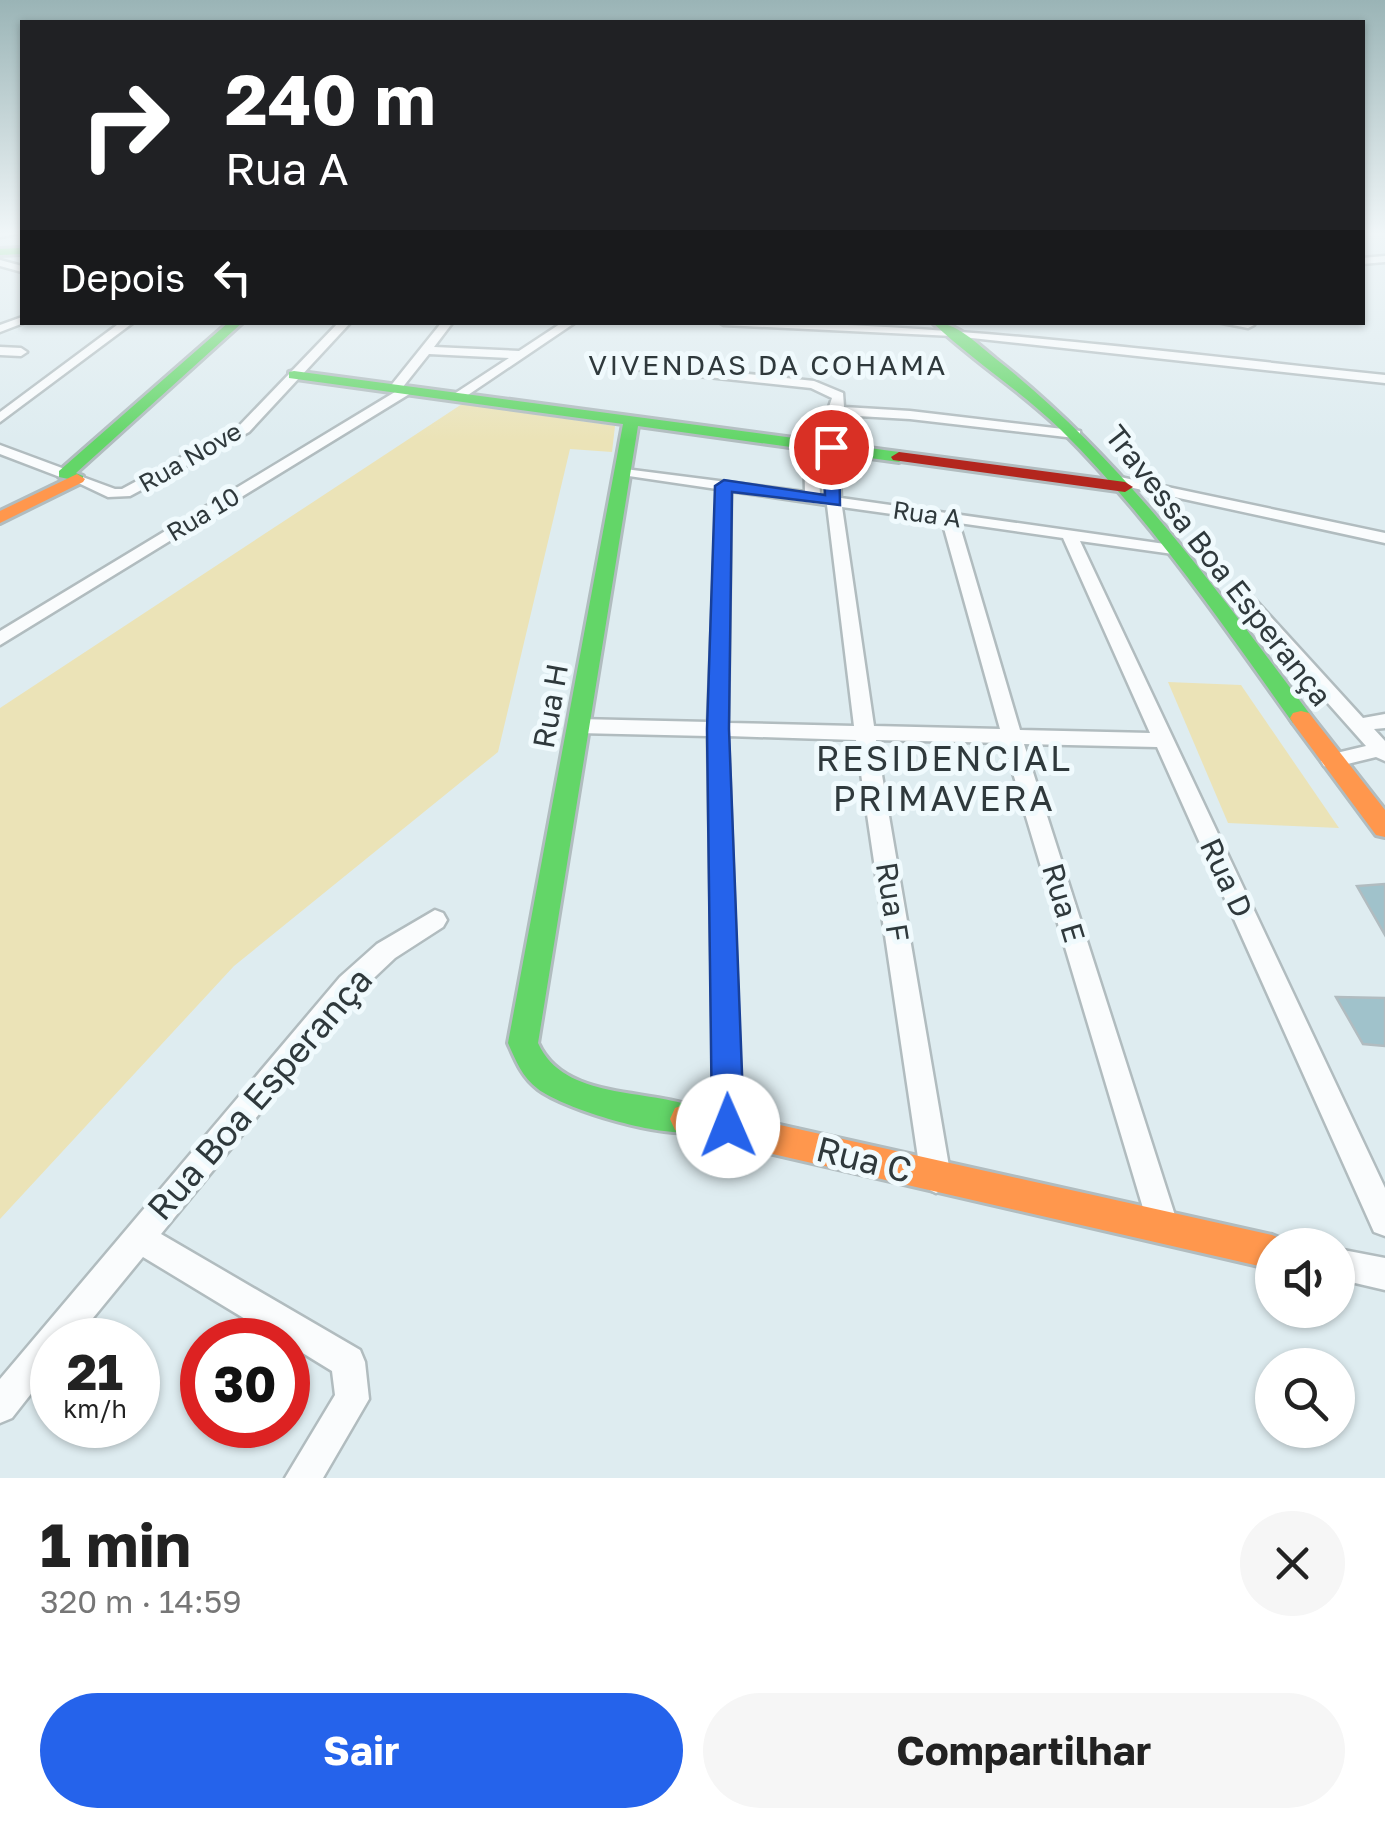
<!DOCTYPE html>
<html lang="pt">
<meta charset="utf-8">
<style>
:root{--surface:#fff;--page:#f6f6f6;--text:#222;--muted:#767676;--accent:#2563eb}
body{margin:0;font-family:"Golos Text",sans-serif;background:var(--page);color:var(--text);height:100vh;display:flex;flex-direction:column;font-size:38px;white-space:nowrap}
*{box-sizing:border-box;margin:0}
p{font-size:32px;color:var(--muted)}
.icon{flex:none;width:55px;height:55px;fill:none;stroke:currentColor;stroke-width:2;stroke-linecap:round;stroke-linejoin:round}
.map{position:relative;height:1478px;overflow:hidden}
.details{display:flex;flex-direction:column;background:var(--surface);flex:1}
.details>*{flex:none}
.guide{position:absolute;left:20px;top:20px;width:1345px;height:305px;border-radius:0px;box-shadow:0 2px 8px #0004;background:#202124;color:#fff;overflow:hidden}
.fabs{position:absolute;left:1255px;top:1228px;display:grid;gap:20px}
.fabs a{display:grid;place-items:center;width:100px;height:100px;border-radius:50%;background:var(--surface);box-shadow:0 2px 8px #0004;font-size:50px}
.speed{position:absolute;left:30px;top:1318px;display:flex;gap:20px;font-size:50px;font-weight:700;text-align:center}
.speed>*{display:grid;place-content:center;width:130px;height:130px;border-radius:50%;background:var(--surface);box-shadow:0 2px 8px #0004;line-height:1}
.speed small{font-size:25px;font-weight:400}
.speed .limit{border:15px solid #d22;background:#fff;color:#111}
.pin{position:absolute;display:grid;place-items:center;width:85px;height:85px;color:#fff;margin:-42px;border:5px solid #fff;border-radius:50%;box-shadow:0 2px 10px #0007}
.me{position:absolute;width:110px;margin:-55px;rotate:359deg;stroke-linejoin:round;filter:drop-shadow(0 0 8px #0008)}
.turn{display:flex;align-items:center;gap:35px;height:210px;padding:0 40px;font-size:45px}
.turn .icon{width:130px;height:130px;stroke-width:2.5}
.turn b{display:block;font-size:70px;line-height:85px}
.then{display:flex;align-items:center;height:95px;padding:0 40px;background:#0003;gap:20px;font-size:38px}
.round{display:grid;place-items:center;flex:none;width:105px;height:105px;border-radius:52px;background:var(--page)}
.summary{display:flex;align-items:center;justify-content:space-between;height:170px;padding:0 40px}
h1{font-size:60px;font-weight:700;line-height:75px}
.action{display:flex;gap:20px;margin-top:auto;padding:20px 40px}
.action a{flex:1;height:115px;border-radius:60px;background:var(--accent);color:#fff;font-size:40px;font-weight:700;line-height:115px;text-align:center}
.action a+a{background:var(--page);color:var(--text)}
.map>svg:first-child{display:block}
.green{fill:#ebe3b7}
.building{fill:#a0c2cb;stroke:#b1bcc0;stroke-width:2.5}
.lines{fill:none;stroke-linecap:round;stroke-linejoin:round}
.street-casing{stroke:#b1bcbf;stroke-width:5}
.fast-casing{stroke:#b1bcbf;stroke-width:6}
.slow-casing{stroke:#b1bcbf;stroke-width:6}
.jam-casing{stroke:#b1bcbf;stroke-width:6}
.street{fill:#fafcfd;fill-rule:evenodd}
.fast{fill:#63d668;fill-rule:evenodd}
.slow{fill:#ff974d;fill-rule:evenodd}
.jam{fill:#b3261e;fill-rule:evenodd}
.route{fill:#2563eb;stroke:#184099;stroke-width:2.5}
.labels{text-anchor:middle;stroke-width:10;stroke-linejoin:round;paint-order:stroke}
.far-street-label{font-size:25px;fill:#2f393c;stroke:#f0fafd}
.far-neighbourhood-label{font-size:28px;letter-spacing:2.5px;fill:#2f393c;stroke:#f0fafd}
.street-label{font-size:30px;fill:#2f393c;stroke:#f0fafd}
.quarter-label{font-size:35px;letter-spacing:2.5px;fill:#2f393c;stroke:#f0fafd}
.near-street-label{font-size:35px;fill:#2f393c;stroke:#f0fafd}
</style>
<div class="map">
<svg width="1385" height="1478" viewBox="0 0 1385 1478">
<rect width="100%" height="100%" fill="#deecf0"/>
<g class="green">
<polygon points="462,404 615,426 612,452 570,449 498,752 234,966 0,1219 0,708"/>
<polygon points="1168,682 1241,685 1339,828 1228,823"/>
</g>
<g class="building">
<polygon points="1385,884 1385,935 1357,886"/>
<polygon points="1336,997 1385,998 1385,1046 1363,1044"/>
</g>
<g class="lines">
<defs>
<g id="street">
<polygon points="0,234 16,234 0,237"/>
<polygon points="1385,256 1385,262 1362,264 1362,258"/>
<polygon points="0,260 22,266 22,272 0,266"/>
<polygon points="22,317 22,322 26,322 0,332 0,325"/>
<polygon points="121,322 134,322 0,422 0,412"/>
<polygon points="339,322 351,322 249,432 130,496 108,497 70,479 77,475 115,489 122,489 239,426"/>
<polygon points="442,322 453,322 434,347 519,351 563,322 576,322 459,401 454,400 454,394 509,358 429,354 402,388 411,387 411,393 0,645 0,631 395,392 389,388"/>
<path d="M719,322C942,322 1163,352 1385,375V383L953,336L724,325Z"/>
<polygon points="1217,322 1252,322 1254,325 1248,328"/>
<polygon points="0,347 21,348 27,352 21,356 0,355"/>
<path d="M609,359L814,381L843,393L844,407L910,411L1080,431V437L1075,438L910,419L841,415L830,443L838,447L841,498L1179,546L1181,549L1173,554L1080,541L1385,1188V1236L1374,1232L1157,747L1024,744L1179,1228L1175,1239L1164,1243L1153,1239L1149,1228L1004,743L876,740L951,1178L946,1188L936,1193L926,1188L921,1178L856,740L728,736L742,1126L738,1136L728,1140L718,1136L714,1126L708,736L578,733L568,726L578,719L708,722L717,489L622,475L615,471L617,468L805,492L804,444L811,440L817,442L832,398L811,388L605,366V360ZM818,449L824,450L826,495H820ZM731,491L827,505L854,726L728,723ZM842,507L942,521L1000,729L874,726ZM959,523L1063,538L1150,733L1020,730Z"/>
<polygon points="0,445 70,471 72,474 60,477 0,454"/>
<polygon points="1120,477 1385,533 1385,543 1115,484 1115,478"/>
<polygon points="1243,592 1249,593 1363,718 1385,714 1385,728 1374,729 1385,741 1385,761 1376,757 1331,768 1324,766 1321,761 1324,756 1366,746 1237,601 1237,593"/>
<polygon points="435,910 443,913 447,920 443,927 395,958 358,993 161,1234 360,1350 365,1362 369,1399 323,1478 285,1478 335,1395 332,1371 288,1344 288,1340 280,1340 143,1257 75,1340 52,1340 52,1367 12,1418 0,1423 0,1379 340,977 377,944"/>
<polygon points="1338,1249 1385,1258 1385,1290 1338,1279"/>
</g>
<g id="fast">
<polygon points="22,248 22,254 0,255 0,249"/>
<polygon points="229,322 243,322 76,473 83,476 83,482 59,477 59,471"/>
<path d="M932,322C957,322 977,344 996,359C1122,458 1214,586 1309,713L1312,718L1309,723H1293C1221,622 1150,518 1061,430C1021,391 973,361 932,322Z"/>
<path d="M294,371L899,452L907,457L899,462L638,426L538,1043C564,1101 648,1088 697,1108L702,1119L697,1130C669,1141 564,1109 538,1089C522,1077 516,1061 508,1043L623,424L289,378V372Z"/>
</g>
<g id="slow">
<polygon points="77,474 85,479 83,482 0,523 0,511"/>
<polygon points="1301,711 1309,713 1385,810 1385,837 1376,835 1293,723 1290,718 1293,713"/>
<polygon points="686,1104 1272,1235 1284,1240 1286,1245 1272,1245 1272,1269 686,1134 675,1130 670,1119 675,1108"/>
</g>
<polygon id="jam" points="899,452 1125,482 1133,487 1125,492 893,460 891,457"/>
</defs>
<use href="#street" class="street-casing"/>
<use href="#fast" class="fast-casing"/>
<use href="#slow" class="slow-casing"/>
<use href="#jam" class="jam-casing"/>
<use href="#street" class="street"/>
<use href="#fast" class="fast"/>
<use href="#slow" class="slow"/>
<use href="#jam" class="jam"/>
</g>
<linearGradient id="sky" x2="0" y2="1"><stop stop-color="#9ab4b6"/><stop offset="0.53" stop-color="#f0f6f8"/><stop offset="1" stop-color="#f0f6f8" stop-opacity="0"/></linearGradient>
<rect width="1385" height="440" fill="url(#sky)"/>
<polygon class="route" points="831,442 839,447 840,505 732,492 729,729 744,1126 739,1137 728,1142 716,1137 712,1126 707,729 715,486 724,480 825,495 823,447"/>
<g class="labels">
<g class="far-street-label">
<text transform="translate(190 457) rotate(-30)" y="9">Rua Nove</text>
<text transform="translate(203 514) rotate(-31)" y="9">Rua 10</text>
<text transform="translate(927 514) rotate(8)" y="9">Rua A</text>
</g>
<g class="far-neighbourhood-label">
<text x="768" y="375">VIVENDAS DA COHAMA</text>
</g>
<g class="street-label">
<text transform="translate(1218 566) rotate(52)" y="10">Travessa Boa Esperança</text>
<text transform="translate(551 706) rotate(-80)" y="10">Rua H</text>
<text transform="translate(1226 878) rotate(65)" y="10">Rua D</text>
<text transform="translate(892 902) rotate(81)" y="10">Rua F</text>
<text transform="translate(1063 903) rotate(73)" y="10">Rua E</text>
</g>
<g class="quarter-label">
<text x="944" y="771">RESIDENCIAL<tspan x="944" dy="40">PRIMAVERA</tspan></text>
</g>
<g class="near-street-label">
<text transform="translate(260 1094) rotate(-49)" y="12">Rua Boa Esperança</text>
<text transform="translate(864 1160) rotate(14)" y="12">Rua C</text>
</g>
</g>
</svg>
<div class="fabs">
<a><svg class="icon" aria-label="sound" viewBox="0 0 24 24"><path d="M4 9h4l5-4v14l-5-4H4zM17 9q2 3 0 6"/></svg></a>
<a><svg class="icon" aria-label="search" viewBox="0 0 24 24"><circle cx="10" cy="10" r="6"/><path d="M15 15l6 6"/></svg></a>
</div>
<div class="speed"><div>21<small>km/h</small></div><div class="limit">30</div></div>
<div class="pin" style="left:831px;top:447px;background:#d93025"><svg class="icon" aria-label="arrive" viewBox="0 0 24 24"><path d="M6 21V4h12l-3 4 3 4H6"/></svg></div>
<svg class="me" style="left:728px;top:1126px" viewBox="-20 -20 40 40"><circle r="19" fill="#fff"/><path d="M0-13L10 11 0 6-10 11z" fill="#2563eb"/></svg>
<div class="guide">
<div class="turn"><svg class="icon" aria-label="right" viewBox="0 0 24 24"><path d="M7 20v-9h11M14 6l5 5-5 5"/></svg><div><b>240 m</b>Rua A</div></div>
<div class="then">Depois<svg class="icon" aria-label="left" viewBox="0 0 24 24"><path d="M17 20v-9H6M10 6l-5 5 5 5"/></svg></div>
</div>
</div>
<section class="details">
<div class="summary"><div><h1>1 min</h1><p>320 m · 14:59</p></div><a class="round"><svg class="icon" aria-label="close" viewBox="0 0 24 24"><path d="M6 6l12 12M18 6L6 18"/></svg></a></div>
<div class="action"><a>Sair</a><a>Compartilhar</a></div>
</section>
